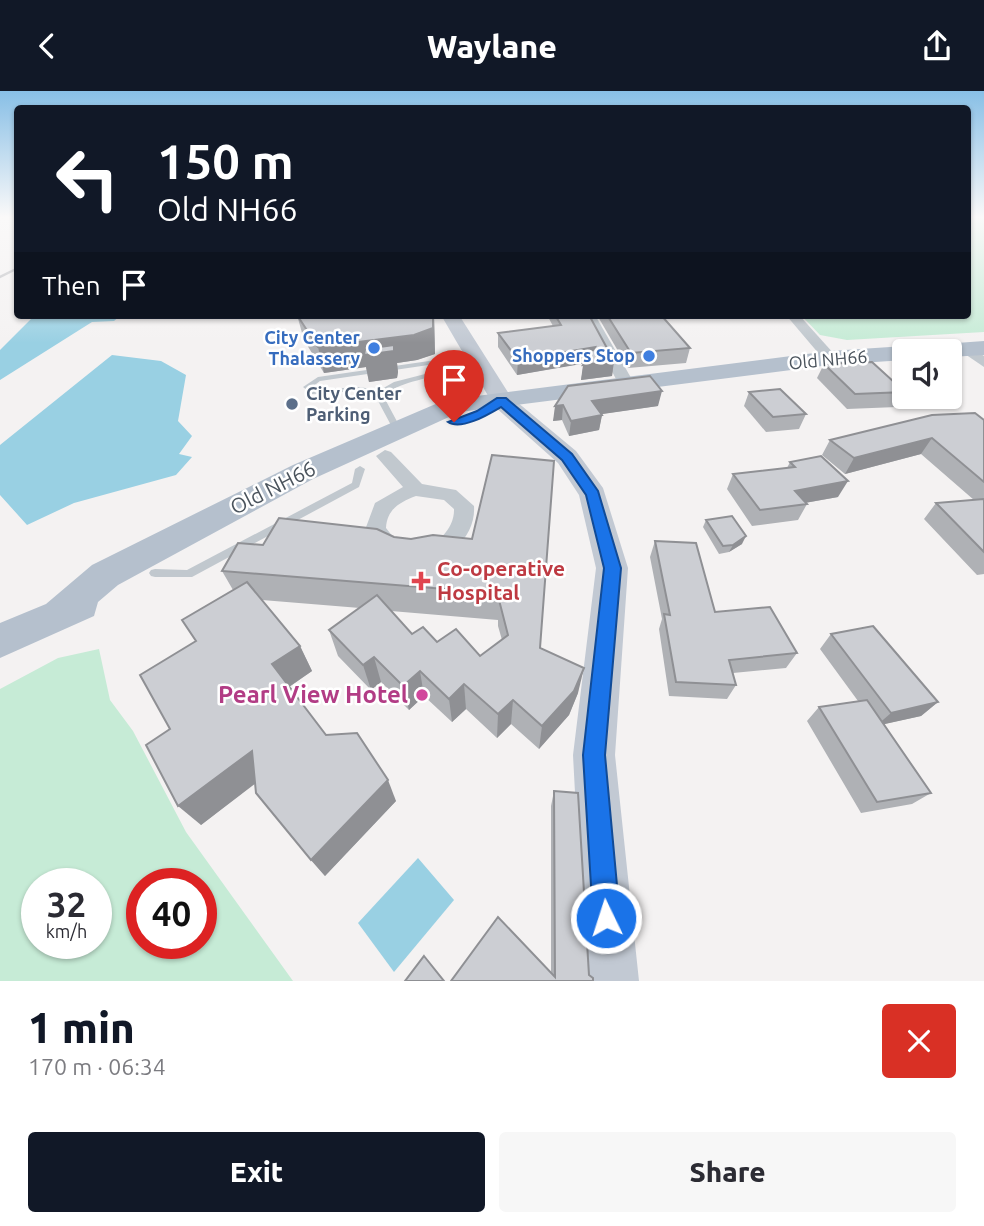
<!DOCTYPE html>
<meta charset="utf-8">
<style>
:root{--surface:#fff;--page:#f7f7f7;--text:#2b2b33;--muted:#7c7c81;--accent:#111827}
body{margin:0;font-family:Ubuntu,sans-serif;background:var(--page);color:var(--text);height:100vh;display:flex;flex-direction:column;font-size:26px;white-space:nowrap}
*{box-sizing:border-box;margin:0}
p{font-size:23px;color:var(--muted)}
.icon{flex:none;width:38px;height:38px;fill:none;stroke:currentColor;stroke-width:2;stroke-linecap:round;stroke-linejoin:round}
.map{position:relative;height:890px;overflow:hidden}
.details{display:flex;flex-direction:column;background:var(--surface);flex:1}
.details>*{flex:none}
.top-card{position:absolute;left:14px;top:14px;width:957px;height:214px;border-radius:7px;box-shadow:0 2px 5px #0004;background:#111827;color:#fff;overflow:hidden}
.buttons{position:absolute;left:892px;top:248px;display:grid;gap:14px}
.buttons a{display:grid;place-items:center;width:70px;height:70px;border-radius:7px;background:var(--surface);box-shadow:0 2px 5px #0004;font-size:35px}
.speed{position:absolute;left:21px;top:777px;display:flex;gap:14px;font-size:35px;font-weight:700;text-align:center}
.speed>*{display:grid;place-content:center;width:91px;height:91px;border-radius:50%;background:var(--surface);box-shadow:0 2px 5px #0004;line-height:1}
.speed small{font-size:18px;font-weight:400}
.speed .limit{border:10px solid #d22;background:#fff;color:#111}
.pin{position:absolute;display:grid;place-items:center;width:60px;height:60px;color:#fff;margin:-72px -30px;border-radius:50% 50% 50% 0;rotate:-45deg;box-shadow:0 0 7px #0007}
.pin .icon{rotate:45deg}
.me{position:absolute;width:77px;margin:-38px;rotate:356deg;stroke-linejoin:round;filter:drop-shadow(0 0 5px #0008)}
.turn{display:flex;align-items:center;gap:24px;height:147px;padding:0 28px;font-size:32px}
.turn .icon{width:91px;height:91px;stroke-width:2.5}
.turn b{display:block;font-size:49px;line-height:60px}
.then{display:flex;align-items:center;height:66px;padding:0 28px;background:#0003;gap:14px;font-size:26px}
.round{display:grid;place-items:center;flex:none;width:74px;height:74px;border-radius:7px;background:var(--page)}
.head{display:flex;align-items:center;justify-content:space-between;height:119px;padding:0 28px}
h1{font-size:42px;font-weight:800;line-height:52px;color:var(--accent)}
.button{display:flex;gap:14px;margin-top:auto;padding:14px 28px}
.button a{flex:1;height:80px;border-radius:7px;background:var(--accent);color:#fff;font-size:28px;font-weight:800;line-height:80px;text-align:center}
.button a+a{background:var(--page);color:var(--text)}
header{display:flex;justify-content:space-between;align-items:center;height:91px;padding:0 28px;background:var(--accent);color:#fff;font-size:32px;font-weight:800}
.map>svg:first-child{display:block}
.green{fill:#c6ebd6;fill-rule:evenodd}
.water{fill:#99d0e3}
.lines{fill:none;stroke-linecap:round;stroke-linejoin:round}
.lane{fill:#c1c8ce;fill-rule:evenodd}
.street{fill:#c1c8ce;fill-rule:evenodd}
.secondary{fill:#c2c9d3;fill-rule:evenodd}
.primary{fill:#b5c0cd;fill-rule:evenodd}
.rail{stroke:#b5b7bb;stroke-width:2.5}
.wall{fill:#afb1b5;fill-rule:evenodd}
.shaded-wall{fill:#8f9094}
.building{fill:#ccced3;stroke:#8f9094;stroke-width:2}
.route{fill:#1a73e8;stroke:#114b97;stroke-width:2}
.shop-dot{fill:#3f7fe0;stroke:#fff;stroke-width:2.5}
.service-dot{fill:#5c6f8a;stroke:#fff;stroke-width:2.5}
.health-dot{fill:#e0444e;stroke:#fff;stroke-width:2.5}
.hotel-dot{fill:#d1479c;stroke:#fff;stroke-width:2.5}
.labels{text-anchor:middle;stroke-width:5;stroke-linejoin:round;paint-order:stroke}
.far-shop-label{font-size:18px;font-weight:bold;fill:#366cbe;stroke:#fff;text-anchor:end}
.far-street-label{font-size:18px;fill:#4b545d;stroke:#fff}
.far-service-label{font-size:18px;font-weight:bold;fill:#4e5e75;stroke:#fff;text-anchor:start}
.street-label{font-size:21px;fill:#4b545d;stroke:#fff}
.health-label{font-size:21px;font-weight:bold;fill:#be3a42;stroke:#fff;text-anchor:start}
.near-hotel-label{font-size:24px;font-weight:bold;fill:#b23c85;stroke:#fff;text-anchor:end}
</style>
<header><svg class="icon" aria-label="back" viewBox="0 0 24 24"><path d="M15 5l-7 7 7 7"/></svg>Waylane<svg class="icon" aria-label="share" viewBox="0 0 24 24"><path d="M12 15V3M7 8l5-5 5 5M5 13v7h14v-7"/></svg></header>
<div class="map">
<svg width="984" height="890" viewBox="0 0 984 890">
<rect width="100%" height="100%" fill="#f4f2f2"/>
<g class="green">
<polygon points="968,127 984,127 984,241 847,249 820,244 801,224 968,224"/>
<path d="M99,558L110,609L133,640L186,741L293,890H0V598L58,567ZM37,793H96V852H37ZM142,793H201V852H142Z"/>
</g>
<g class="water">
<polygon points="35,224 121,224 114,230 92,231 0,289 0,259"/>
<polygon points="112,264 161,270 186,284 178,330 192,345 179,363 192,366 176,384 74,412 27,434 0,404 0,354"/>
<polygon points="418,767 454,809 394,881 358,832"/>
</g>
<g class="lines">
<g class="lane">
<path d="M443,268L450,270L451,278C429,289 405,289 385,303V308L401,338L397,341L393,338L377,308V304L358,300L312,303L303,296L318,286ZM442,272L444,275L429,282L394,291L380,299L358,296L314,299L312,296L320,290Z"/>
<polygon points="360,375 365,378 359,396 192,486 155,486 151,485 149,482 151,479 155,478 187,479 352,392 355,378"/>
</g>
<g class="street">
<polygon points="583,224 595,224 634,292 631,295 626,297 618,292"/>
<polygon points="786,224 799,224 835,264 835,270 825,270"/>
<polygon points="967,254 984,265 984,276 962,261 960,258"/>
<path d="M385,359L391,361L422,393L456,399L474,415C477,457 423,488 386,464C378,459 369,447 365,439L375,412L403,396L376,365ZM416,405L444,409L454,418C455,442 427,465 402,453C396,450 390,442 386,437C387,418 400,411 416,405Z"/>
</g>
<polygon class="secondary" points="441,224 459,224 511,306 576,360 603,397 628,477 615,664 639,890 585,890 573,664 596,477 579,404 558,372 494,315"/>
<g class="primary">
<polygon points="984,250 984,264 950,266 950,261 918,261 929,254"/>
<polygon points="905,255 915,261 905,261 905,269 830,274 460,321 313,388 118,494 98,511 94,525 0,567 0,532 46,513 92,474 293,374 445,309 830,260"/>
</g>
<polyline class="rail" points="0,186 18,177"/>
</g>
<g class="wall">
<polygon points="297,224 434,224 435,263 417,269 397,272 398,281 397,287 369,291 366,276 324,282 304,249"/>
<polygon points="547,224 589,224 614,270 612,285 581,289 584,272 517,284 498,256 498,242 553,235"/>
<polygon points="597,224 661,224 690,257 686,272 628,277"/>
<polygon points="824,273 905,300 905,303 897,316 847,318 817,287"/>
<polygon points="568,295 658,315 601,323 602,324 599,339 569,345 562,329 553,330"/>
<polygon points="749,301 806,323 799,338 766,341 744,315"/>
<polygon points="984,329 984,483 977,484 924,428 936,412 974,409 921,363 845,383 822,364 830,349"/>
<polygon points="790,371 838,406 805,412 807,413 798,429 752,435 727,398 733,383 787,377"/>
<polygon points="706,429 742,453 729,461 719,463 703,436"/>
<path d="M394,446L411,448H472L540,557L578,602L569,624L539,658L511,633L497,647L466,618L452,631L424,605L409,619L381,591L371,599L338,565L329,539L360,517L262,509L300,555L312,580L289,596L326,644L396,710L325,785L311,769L255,692L201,734L170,638L196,550L233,499L222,480L263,454ZM391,520L498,529V535L502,549L480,565L412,543Z"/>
<polygon points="655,450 715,521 797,562 786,577 733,582 736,594 727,608 669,605 659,538 662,528 650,466"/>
<polygon points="831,543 938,611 921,625 884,633 931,702 912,713 861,722 807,630 819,616 858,610 820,558"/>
<polygon points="554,700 589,884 451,890 551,882 551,715"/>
</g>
<g class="shaded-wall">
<polygon points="434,224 435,263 417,269 397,272 398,281 397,287 369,291 366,276 324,282 318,256"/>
<polygon points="595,256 593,271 517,284 518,269"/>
<polygon points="614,270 612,285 581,289 583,274"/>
<polygon points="662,300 658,315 589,325 592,310"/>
<polygon points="563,314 562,329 553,330 555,315"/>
<polygon points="602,324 599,339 569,345 571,330"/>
<polygon points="932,347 921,363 845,383 854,367"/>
<polygon points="848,390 838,406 787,415 795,400"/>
<polygon points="746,445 742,453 729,461 733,454"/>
<polygon points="300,555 312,580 286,598 272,573"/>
<polygon points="374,566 381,591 371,599 363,574"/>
<polygon points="584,577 578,602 569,624 539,658 542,635"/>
<polygon points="420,580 424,605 409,619 403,595"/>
<polygon points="464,593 466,618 452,631 449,608"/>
<polygon points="513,609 511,633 497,647 498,623"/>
<polygon points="938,611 921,625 876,635 891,622"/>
<polygon points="252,660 269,682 201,734 178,715"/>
<polygon points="388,689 396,710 325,785 311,769"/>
</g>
<g class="building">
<polygon points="297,224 433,224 433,237 414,244 318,256"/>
<polygon points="555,224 589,224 614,270 583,274 595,256 518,269 498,242 561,234"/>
<polygon points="607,224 661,224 690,257 631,262"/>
<polygon points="394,254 394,260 364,264 365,258"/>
<polygon points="872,271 905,301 855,303 824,273"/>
<polygon points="650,285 662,300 592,310 602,324 571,330 563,314 555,315 568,295"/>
<polygon points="780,298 806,323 773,326 749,301"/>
<polygon points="975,322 984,329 984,391 932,347 854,367 830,349 932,324"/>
<polygon points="492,364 554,370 540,557 584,577 574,600 542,635 513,609 498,623 464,593 449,608 420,580 403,595 374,566 363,574 329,539 377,504 412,543 423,536 437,551 456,538 480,565 508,544 499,509 507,503 222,480 238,452 263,454 279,427 377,438 394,446 411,448 433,444 472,448"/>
<polygon points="821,365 848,390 795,400 807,413 760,419 733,383 795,376 790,371"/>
<polygon points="984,408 984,461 936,412"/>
<polygon points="732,425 746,445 733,454 723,455 706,429"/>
<polygon points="655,450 696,452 715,521 770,516 797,562 729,569 736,594 676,591 664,523 670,524"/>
<polygon points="247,491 300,555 272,573 326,644 357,642 388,689 311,769 256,702 252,660 178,715 146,654 170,638 140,584 196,550 182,529"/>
<polygon points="873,535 938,611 891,622 831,543"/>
<polygon points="867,609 931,702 877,711 819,616"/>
<polygon points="554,700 578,702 589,884 593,887 593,890 451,890 498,826 555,886"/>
<polygon points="424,865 444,890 405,890"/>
</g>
<linearGradient id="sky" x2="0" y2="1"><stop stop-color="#88bfe6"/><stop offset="0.5" stop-color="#faf9f9"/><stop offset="1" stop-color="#faf9f9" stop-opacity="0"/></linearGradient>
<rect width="984" height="252" fill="url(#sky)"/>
<path class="route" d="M497,307H506L572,363L598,400L621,477L605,664L620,827L616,836L606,840L597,836L593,827L583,664L604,477L586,404L562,369L501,316C489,323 461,340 448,331L477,320Z"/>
<g class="shop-dot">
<circle cx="374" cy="257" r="7"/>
<circle cx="649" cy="265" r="7"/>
</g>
<circle class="service-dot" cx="292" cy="313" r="7"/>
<path class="health-dot" d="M417.5 479.5h7v7h7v7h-7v7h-7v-7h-7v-7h7z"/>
<circle class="hotel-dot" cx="422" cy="604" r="7"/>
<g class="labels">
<g class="far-shop-label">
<text x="360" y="253">City Center<tspan x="360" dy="21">Thalassery</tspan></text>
<text x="635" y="271">Shoppers Stop</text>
</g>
<g class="far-street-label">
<text transform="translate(828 269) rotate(-5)" y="6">Old NH66</text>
</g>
<g class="far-service-label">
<text x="306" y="309">City Center<tspan x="306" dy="21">Parking</tspan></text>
</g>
<g class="street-label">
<text transform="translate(273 397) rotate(-27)" y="7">Old NH66</text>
</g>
<g class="health-label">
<text x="437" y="485">Co-operative<tspan x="437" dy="24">Hospital</tspan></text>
</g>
<g class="near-hotel-label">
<text x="408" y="612">Pearl View Hotel</text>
</g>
</g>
</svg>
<div class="buttons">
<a><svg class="icon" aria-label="sound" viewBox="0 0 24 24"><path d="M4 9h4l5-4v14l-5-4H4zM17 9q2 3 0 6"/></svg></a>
</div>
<div class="speed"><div>32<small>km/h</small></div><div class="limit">40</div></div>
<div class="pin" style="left:454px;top:331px;background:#d93025"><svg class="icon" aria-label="arrive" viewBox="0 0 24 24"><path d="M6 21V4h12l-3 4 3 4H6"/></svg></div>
<svg class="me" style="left:606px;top:827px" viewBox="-20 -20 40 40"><circle r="17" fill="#1a73e8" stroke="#fff" stroke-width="3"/><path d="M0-11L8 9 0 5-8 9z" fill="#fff"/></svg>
<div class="top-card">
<div class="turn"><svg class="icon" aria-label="left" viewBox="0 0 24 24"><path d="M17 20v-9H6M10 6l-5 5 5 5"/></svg><div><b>150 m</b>Old NH66</div></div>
<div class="then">Then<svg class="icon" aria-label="arrive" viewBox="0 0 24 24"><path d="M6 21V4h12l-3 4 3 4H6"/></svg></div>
</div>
</div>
<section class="details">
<div class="head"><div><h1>1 min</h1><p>170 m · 06:34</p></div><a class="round" style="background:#d93025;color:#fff"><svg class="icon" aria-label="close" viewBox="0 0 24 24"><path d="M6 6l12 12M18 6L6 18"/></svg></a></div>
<div class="button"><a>Exit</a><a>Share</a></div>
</section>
